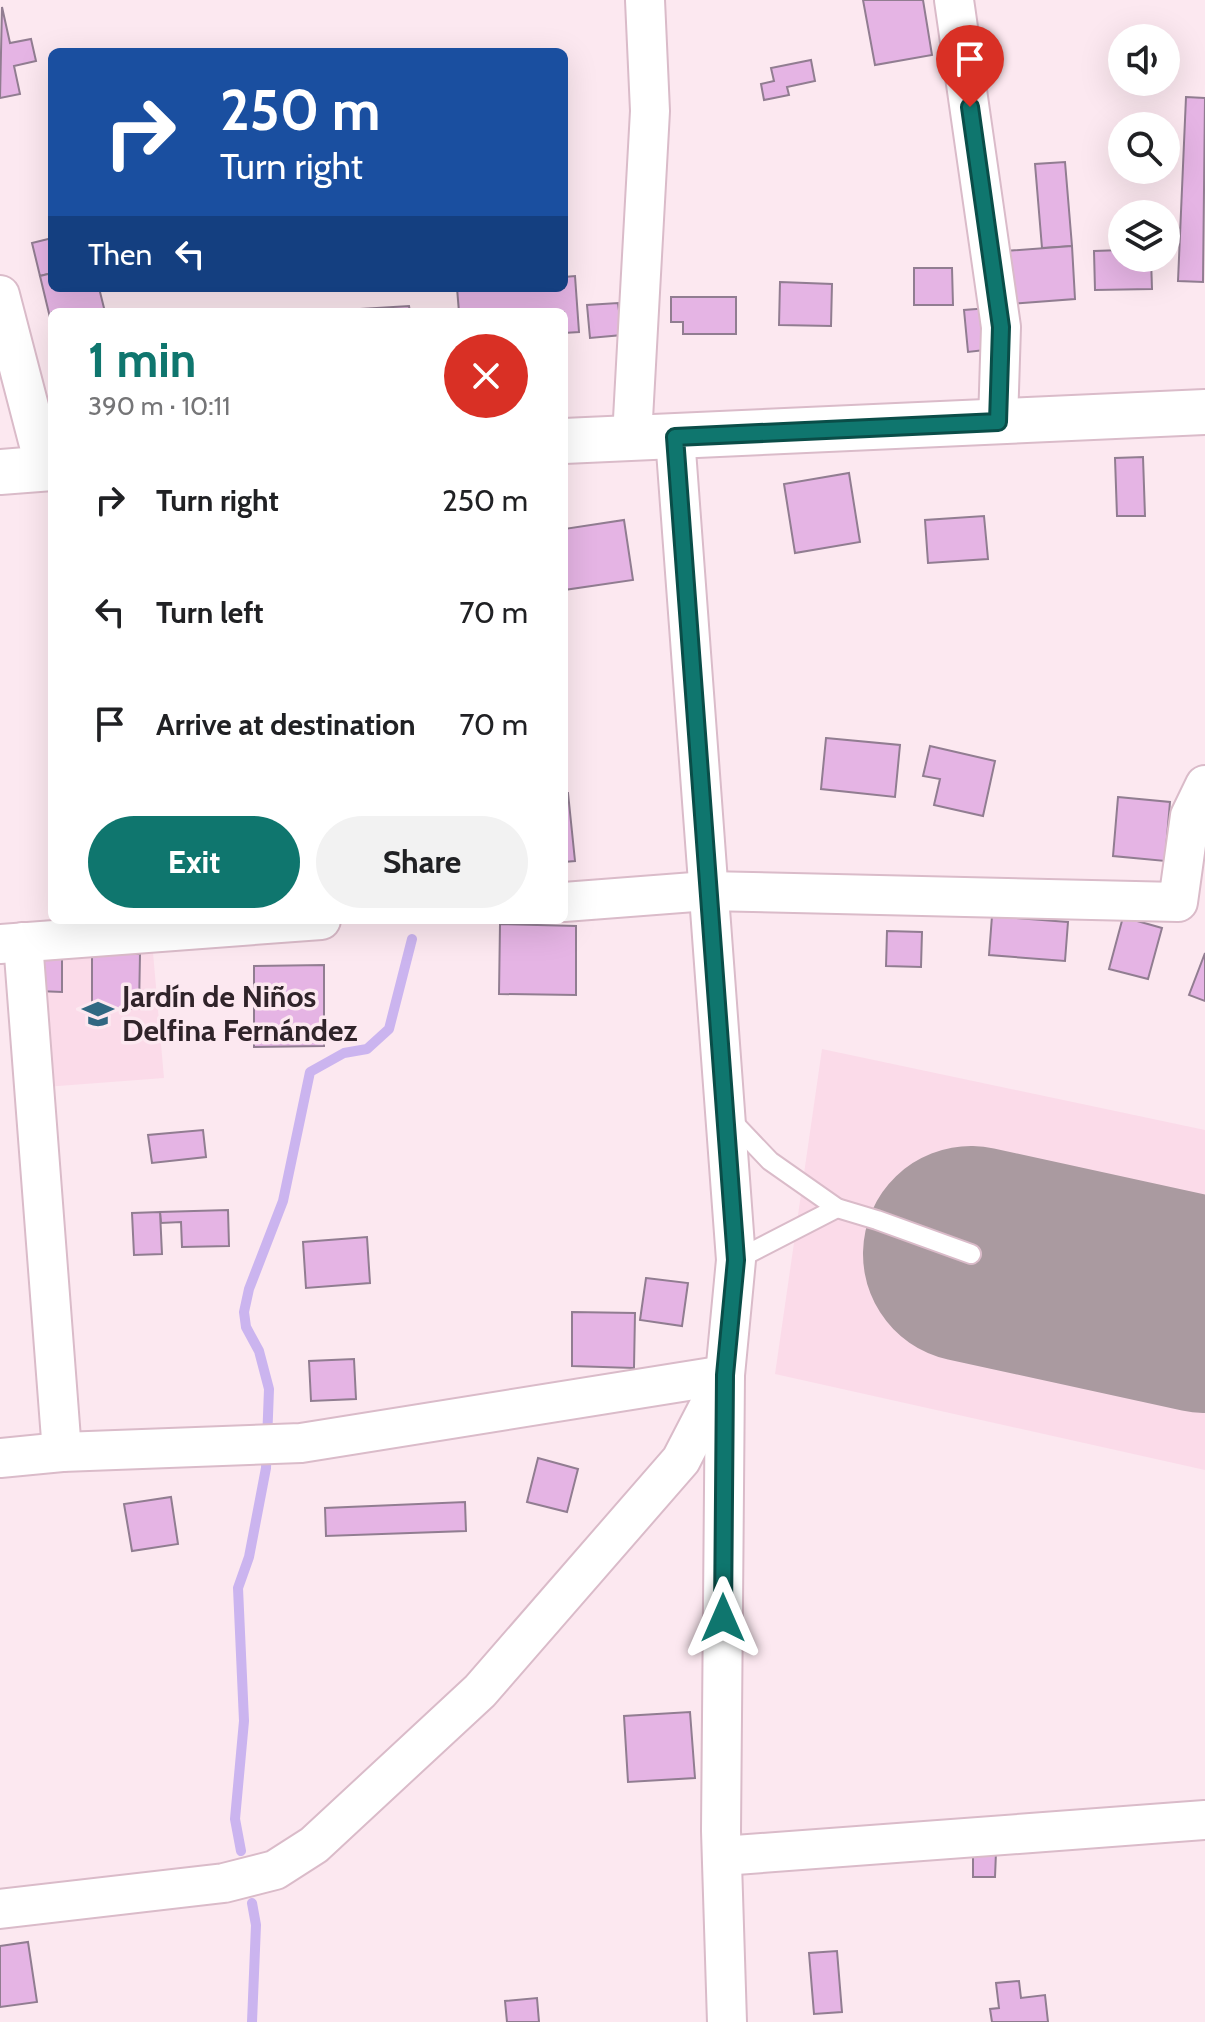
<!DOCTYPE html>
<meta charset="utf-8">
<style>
:root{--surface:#fff;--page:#f2f2f2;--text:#202124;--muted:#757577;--accent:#0f766e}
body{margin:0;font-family:Cabin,sans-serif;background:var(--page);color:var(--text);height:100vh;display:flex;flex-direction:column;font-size:30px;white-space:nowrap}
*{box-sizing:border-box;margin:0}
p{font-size:26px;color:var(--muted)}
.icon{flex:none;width:44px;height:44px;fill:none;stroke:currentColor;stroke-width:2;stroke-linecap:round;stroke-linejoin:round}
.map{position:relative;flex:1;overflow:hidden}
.details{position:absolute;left:48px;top:308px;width:520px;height:616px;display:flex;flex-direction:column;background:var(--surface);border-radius:12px;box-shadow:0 8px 32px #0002}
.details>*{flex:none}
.hud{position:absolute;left:48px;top:48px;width:520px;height:244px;border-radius:12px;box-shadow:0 8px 32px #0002;background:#1a4fa0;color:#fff;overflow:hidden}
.fabs{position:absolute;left:1108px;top:24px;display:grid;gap:16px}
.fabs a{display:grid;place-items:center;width:72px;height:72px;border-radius:50%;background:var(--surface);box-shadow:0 8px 32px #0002;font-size:40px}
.pin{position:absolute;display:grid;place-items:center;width:68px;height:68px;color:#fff;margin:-82px -34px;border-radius:50% 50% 50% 0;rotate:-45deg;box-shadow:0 0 8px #0007}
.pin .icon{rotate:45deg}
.me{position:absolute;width:88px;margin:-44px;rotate:0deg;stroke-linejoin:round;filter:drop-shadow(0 0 6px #0008)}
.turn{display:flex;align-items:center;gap:28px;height:168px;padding:0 40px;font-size:36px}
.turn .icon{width:104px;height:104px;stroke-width:2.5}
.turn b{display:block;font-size:56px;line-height:68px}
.then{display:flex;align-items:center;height:76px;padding:0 40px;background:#0003;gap:16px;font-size:30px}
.round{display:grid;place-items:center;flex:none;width:84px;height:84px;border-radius:42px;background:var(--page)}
.summary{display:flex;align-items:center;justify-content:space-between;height:136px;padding:0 40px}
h1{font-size:48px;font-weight:700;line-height:60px;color:var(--accent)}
.action{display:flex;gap:16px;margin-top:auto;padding:16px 40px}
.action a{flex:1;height:92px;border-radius:48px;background:var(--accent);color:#fff;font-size:32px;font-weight:700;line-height:92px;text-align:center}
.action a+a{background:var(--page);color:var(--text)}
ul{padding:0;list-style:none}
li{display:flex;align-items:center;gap:24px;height:112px;padding:0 40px}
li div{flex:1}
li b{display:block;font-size:30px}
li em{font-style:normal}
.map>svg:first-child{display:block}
.built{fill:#fbdbe9}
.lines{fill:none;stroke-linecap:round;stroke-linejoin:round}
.stream{stroke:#cbb4ef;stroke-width:10}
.runway{stroke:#aa9aa0;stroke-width:216}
.building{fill:#e5b4e4;stroke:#917d91;stroke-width:2}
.service-casing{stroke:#dabbc9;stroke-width:22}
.minor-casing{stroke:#dabbc9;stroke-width:42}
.primary-casing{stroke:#dabbc9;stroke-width:48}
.service{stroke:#fff;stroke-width:18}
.minor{stroke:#fff;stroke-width:38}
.primary{stroke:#fff;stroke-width:44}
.route-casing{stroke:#0a4d48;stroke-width:20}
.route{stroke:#0f766e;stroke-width:14}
.labels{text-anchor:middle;stroke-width:7;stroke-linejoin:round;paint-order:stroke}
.poi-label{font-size:30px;font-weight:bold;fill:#30242a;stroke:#fce8f0;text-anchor:start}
</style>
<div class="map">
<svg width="1205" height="2022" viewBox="0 0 1205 2022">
<rect width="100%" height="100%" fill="#fce8f0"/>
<g class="built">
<polygon points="152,941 164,1078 45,1087 30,950"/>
<polygon points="822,1049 1205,1130 1205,1470 775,1374"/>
</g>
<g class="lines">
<g class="stream">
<polyline points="241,1851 235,1819 244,1721 238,1588 249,1557 266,1468 269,1389 259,1351 246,1327 244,1312 249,1289 283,1201 310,1072 344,1053 367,1049 389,1029 412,939"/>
<polyline points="252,1903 256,1925 252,2022"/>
</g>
<polyline class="runway" points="971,1254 1205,1305"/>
</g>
<g class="building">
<polygon points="863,0 923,0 932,55 875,65"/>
<polygon points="2,7 10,43 31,39 36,61 14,66 20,94 0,98"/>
<polygon points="811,60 815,81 787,87 789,95 764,100 761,84 774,81 771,68"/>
<polygon points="1186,97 1205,98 1203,282 1178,281"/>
<polygon points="1065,162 1072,246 1042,248 1035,164"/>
<polygon points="52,238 52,273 40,276 32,243"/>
<polygon points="1072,246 1075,299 1009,304 1005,251"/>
<polygon points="1122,250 1122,258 1151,258 1152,289 1095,290 1094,251"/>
<polygon points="914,268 952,268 953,305 914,305"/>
<polygon points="52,273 52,288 99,288 105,312 52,312 52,326 40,276"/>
<polygon points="575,276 579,332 564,333 564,312 459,312 457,288 564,288 564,277"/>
<polygon points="780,282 832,284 831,326 779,325"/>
<polygon points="671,297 736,297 736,334 683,334 683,322 671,322"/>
<polygon points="618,303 622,335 590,338 587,305"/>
<polygon points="409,306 410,312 361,312 361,309"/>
<polygon points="989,308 993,349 968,352 964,310"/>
<polygon points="1143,457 1145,516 1117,516 1115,458"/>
<polygon points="849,473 860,542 795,553 784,484"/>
<polygon points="984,516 988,559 928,563 925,520"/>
<polygon points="624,520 633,580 564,590 564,529"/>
<polygon points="826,738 900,745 895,797 821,789"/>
<polygon points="930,746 995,761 983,816 934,805 940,779 923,776"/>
<polygon points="564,793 568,793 575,861 564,862"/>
<polygon points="1118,797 1170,802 1165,861 1113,856"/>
<polygon points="992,916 1068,922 1065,961 989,955"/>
<polygon points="1123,917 1162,928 1148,979 1109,969"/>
<polygon points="500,924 576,926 576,995 499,994"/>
<polygon points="887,931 922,932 921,967 886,966"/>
<polygon points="38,953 62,953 62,992 38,991"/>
<polygon points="1205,953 1205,1001 1189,995"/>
<polygon points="92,954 140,954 139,1009 92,1009"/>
<polygon points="324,965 324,1046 254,1047 254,966"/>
<polygon points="203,1130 206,1157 152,1163 148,1135"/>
<polygon points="228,1210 229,1246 182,1247 181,1222 161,1223 160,1212"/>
<polygon points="160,1212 162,1254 134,1255 132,1213"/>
<polygon points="367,1237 370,1283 306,1288 303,1242"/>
<polygon points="646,1278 688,1283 682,1326 640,1320"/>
<polygon points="572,1312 635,1313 634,1368 572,1366"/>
<polygon points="354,1359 356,1399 311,1401 309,1361"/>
<polygon points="538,1458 578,1469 567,1512 527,1502"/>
<polygon points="171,1497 178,1544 132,1551 124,1504"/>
<polygon points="465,1502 466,1531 326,1536 325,1508"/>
<polygon points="690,1712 695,1778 628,1782 624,1716"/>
<polygon points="973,1851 996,1852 995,1877 973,1877"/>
<polygon points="28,1942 37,2002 0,2007 0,1946"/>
<polygon points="837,1951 842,2012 814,2014 809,1953"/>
<polygon points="1019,1981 1021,1998 1045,1995 1048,2022 992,2022 990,2009 999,2008 996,1983"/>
<polygon points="537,1998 539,2022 507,2022 505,2001"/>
</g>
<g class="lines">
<defs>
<g id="service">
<polyline points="731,1120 770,1161 837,1208 877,1220 971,1254"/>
<polyline points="736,1260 837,1208"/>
</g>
<g id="minor">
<polyline points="954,0 1001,327 998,422"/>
<polyline points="0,295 45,468"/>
<polyline points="632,437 650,111 645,0"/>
<polyline points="564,902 707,891 1178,902 1190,816 1205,785"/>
<polyline points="23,942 62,1452"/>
<polyline points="0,944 321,920"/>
<polyline points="0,1458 62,1452 301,1443 725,1375 721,1831 727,2022"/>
<polyline points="722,1856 1205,1820"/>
<polyline points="0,1909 224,1883 275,1870 314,1845 480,1691 681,1460 725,1375 736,1260 675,437"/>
</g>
<g id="primary">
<polyline points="564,441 1205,412"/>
<polyline points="0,472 52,468"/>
</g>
</defs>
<use href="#service" class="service-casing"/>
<use href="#minor" class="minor-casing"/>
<use href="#primary" class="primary-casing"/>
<use href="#service" class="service"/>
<use href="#minor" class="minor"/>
<use href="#primary" class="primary"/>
</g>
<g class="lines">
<defs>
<polyline id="route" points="723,1618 725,1375 736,1260 675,437 998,422 1001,327 970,107"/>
</defs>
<use href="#route" class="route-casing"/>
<use href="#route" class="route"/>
</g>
<defs>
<symbol id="school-bare" viewBox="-9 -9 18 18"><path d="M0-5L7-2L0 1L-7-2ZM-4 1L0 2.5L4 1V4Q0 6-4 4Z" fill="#306882" stroke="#fce8f0" stroke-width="2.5" paint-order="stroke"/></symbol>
</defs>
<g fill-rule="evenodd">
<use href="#school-bare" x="76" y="992" width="44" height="44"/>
</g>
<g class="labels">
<g class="poi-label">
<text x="122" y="1007">Jardín de Niños<tspan x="122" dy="34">Delfina Fernández</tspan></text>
</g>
</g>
</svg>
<div class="fabs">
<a><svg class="icon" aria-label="sound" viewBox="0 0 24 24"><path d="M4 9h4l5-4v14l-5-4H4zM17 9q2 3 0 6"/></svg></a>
<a><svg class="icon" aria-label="search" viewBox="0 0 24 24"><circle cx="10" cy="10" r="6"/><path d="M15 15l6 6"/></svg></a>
<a><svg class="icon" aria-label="layers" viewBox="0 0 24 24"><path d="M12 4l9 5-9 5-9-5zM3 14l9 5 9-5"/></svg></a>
</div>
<div class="pin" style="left:970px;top:107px;background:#d93025"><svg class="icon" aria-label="arrive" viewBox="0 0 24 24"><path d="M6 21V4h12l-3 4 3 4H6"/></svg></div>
<svg class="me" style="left:723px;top:1618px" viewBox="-20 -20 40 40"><path d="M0-17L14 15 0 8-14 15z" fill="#0f766e" stroke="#fff" stroke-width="4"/></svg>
<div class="hud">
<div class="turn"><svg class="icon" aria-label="right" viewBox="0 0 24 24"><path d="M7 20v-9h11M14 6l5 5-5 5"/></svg><div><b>250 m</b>Turn right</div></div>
<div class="then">Then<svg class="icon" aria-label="left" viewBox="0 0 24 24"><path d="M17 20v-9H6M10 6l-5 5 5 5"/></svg></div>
</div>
<section class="details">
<div class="summary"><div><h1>1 min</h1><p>390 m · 10:11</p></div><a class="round" style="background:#d93025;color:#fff"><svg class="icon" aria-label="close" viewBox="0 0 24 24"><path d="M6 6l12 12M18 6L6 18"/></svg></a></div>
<ul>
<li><svg class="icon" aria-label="right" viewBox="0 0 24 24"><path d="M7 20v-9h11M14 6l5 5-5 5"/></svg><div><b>Turn right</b></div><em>250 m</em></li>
<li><svg class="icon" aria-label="left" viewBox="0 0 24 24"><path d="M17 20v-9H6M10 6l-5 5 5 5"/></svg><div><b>Turn left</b></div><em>70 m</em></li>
<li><svg class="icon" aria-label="arrive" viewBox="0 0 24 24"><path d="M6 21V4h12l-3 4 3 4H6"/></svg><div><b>Arrive at destination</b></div><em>70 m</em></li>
</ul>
<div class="action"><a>Exit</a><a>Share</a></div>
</section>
</div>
